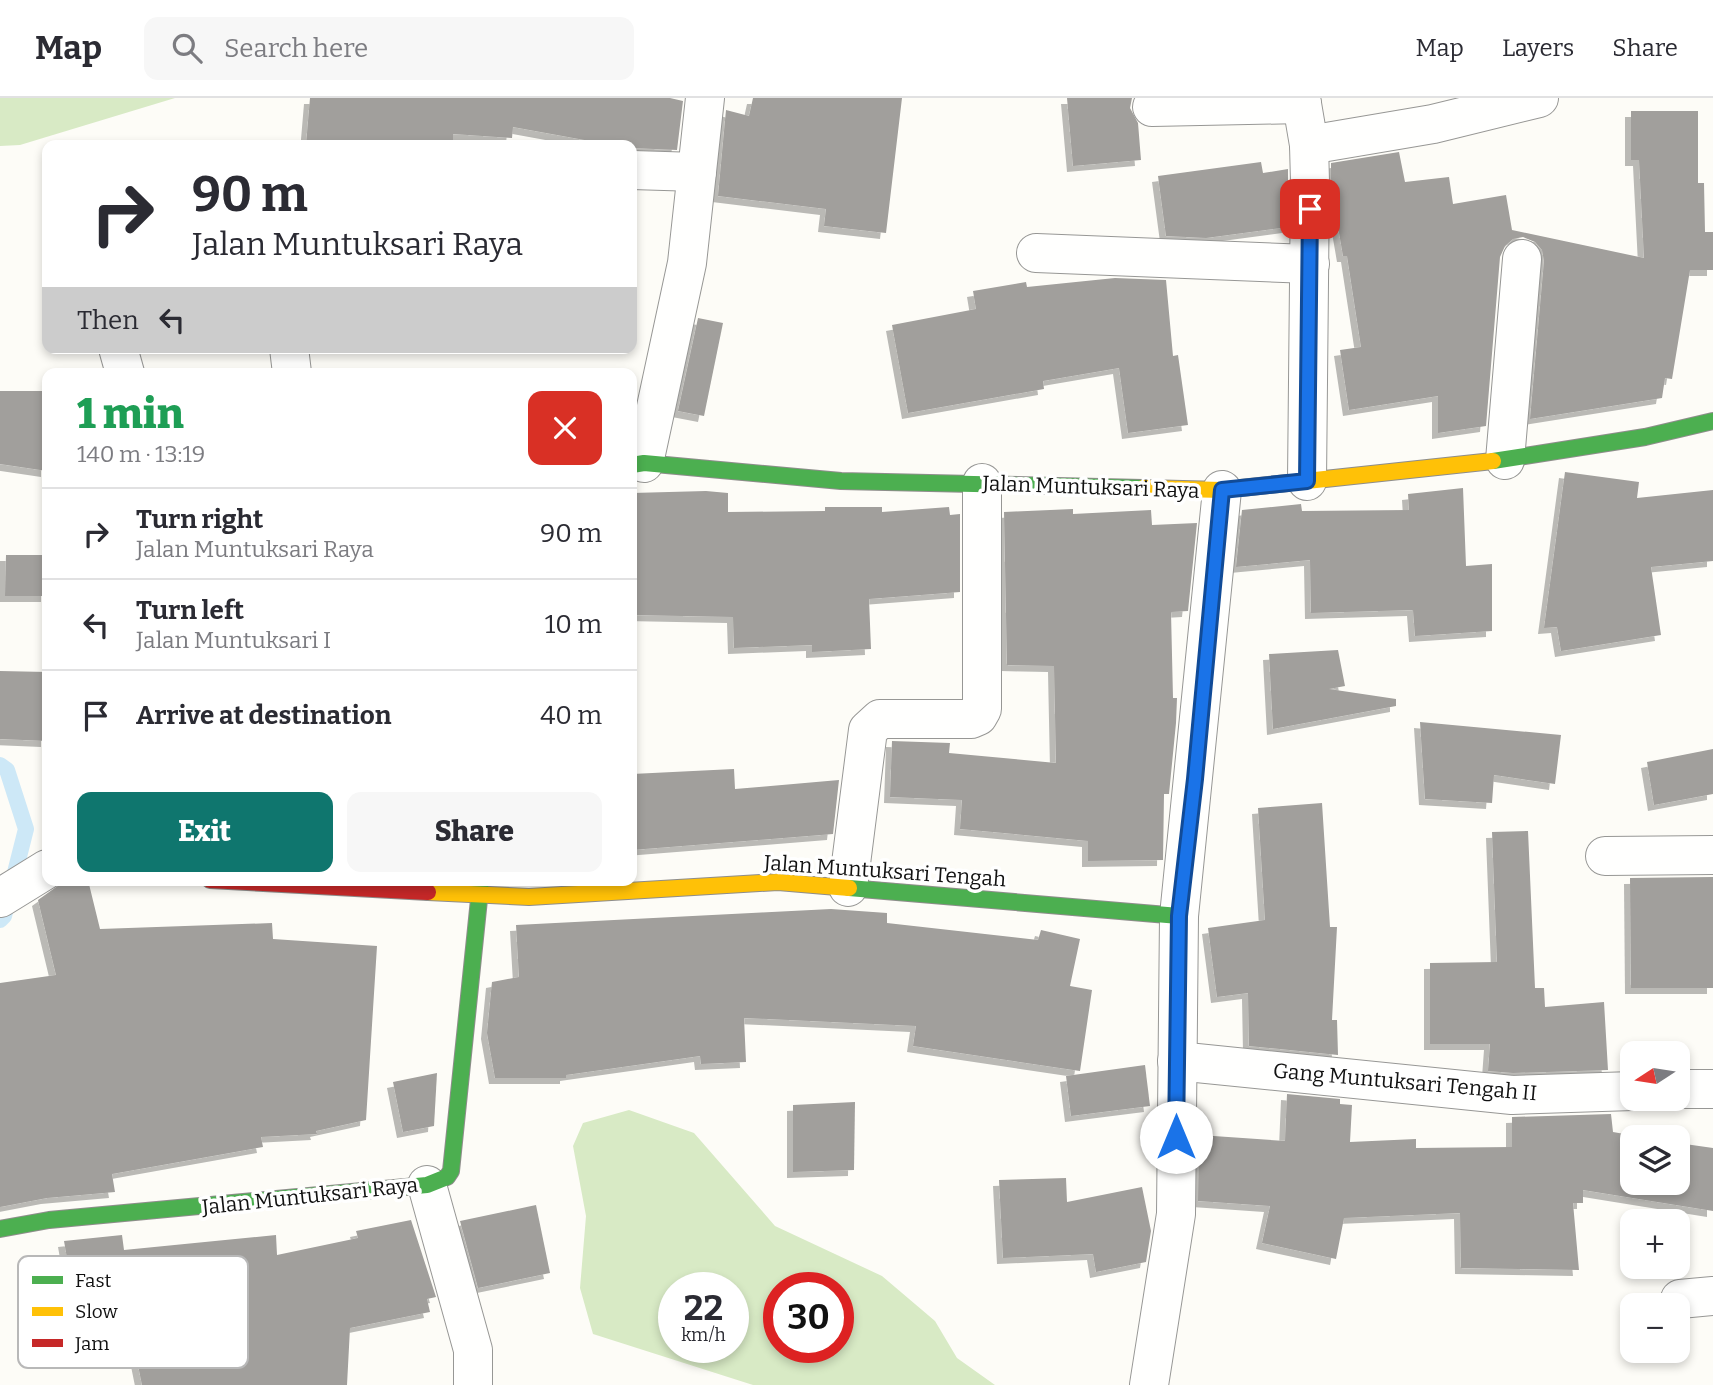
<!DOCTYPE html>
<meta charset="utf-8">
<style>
:root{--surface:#fff;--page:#f7f7f7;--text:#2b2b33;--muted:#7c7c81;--line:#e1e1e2;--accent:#0f766e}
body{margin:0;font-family:Bitter,serif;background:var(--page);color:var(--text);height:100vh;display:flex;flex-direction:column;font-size:26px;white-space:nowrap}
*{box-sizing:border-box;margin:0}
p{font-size:23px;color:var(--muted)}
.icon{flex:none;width:38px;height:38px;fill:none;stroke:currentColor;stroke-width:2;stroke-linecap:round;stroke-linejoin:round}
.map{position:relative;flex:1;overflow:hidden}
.side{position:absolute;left:42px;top:270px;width:595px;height:518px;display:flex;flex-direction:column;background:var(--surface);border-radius:14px;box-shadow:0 4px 10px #0003}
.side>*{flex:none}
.guide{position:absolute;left:42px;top:42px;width:595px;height:214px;border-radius:14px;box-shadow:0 4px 10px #0003;background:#fff;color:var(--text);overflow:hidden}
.needle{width:46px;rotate:258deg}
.buttons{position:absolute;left:1620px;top:943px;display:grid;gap:14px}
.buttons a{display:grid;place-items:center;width:70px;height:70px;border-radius:14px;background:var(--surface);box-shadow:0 4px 10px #0003;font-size:35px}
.speed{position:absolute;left:658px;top:1174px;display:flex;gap:14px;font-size:35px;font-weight:700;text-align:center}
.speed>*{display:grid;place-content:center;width:91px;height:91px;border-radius:50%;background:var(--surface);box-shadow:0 4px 10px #0003;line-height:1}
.speed small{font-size:18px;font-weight:400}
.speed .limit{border:10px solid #d22;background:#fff;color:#111}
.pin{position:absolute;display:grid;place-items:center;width:60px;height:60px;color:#fff;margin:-30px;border-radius:14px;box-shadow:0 4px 10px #0006}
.me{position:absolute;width:77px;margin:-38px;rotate:0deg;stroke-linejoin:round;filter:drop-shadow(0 0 5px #0008)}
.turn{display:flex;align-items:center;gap:24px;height:147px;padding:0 35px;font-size:32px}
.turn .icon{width:91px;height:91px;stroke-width:2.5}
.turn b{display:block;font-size:49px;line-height:60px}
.then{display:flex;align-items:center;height:66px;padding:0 35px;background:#0003;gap:14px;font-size:26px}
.round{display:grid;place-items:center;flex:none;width:74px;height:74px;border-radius:14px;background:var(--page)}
.head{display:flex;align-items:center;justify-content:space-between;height:119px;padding:0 35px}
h1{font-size:42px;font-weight:800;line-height:52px;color:#1e9e55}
.cta{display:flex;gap:14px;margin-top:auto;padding:14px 35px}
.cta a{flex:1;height:80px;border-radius:14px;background:var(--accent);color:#fff;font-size:28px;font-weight:800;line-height:80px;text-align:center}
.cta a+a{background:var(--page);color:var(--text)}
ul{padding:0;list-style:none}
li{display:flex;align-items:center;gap:21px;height:91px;padding:0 35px;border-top:2px solid var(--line)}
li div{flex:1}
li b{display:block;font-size:26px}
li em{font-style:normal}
header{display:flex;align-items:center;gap:42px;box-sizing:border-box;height:98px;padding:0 35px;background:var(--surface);border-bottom:2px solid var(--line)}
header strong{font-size:33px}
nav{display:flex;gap:38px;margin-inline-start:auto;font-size:24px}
.search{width:490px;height:63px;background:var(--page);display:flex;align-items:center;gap:18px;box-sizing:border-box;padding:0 24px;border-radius:14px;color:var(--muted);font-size:26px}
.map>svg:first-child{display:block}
.forest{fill:#d8eac5;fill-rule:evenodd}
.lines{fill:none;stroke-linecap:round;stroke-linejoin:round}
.stream{stroke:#cde8f7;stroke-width:16}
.building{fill:#a19f9c;filter:url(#shadow)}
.street-casing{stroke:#979795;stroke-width:40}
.fast-casing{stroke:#8e8d8b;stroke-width:18}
.slow-casing{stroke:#8e8d8b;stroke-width:18}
.jam-casing{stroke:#8e8d8b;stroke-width:18}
.street{stroke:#fffffe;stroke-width:38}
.fast{stroke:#4caf50;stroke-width:16}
.slow{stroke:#ffc107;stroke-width:16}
.jam{stroke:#c62828;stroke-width:16}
.route-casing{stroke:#114b97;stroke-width:18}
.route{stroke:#1a73e8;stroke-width:12}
.labels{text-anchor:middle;stroke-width:7;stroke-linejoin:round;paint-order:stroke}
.street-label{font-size:21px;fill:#111;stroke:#fff}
.key{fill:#fff;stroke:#b8b8b8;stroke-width:2}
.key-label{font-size:19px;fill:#111}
</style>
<header>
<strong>Map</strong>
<div class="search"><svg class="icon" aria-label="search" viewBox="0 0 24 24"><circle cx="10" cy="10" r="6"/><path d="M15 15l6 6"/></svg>Search here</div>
<nav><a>Map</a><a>Layers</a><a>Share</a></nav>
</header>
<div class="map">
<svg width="1713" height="1287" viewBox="0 0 1713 1287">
<defs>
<filter id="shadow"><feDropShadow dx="-6" dy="6" stdDeviation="0" flood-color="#0004"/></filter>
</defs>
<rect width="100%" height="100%" fill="#fdfcf7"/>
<g class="forest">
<polygon points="0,0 175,0 20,47 0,48"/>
<path d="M629,1012L694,1035L775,1128L882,1178L935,1223L957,1260L995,1287H753L593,1236L580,1190L586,1118L573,1048L583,1025ZM674,1190H733V1250H674ZM779,1190H838V1250H779Z"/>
</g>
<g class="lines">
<polyline class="stream" points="0,667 7,672 26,731 4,818 0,822"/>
</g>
<g class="building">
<polygon points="310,0 670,0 683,3 677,52 632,50 632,47 612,47 513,29 512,40 453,36 453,47 306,47"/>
<polygon points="753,0 902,0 886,135 824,128 826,111 718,98 726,12 749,18"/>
<polygon points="1067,0 1132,0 1130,10 1138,25 1141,62 1073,68"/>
<polygon points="1631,13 1698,13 1698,85 1704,85 1705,134 1713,134 1713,172 1690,172 1672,281 1665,280 1662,300 1530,321 1544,163 1542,152 1535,144 1523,139 1513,141 1505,148 1500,159 1486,328 1438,335 1438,298 1349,312 1340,252 1361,249 1347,158 1343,158 1337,123 1331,124 1331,65 1399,54 1405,84 1449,79 1453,106 1506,97 1512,132 1644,160 1639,62 1631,62"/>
<polygon points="1261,64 1263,75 1288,71 1288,129 1206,140 1166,138 1158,78"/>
<polygon points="1115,180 1166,182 1173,258 1178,257 1188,327 1128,335 1119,270 1043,283 1044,291 908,315 892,227 976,211 973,193 1026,184 1027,189"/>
<polygon points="698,220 723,225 704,318 678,313"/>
<polygon points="0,293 47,293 47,373 0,366"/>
<polygon points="1565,374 1639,384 1637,400 1713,392 1713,463 1651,469 1661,537 1561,553 1557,529 1544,530"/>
<polygon points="1463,390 1466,468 1492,466 1492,533 1415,538 1413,512 1311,515 1310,462 1236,469 1242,412 1301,406 1302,413 1409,412 1408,396"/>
<polygon points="706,393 728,395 728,414 825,413 825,409 882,409 882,414 949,409 950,417 960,416 960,494 869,501 871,551 812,554 812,547 734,550 733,519 632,517 632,395"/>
<polygon points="1073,411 1073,416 1151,412 1152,427 1197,425 1188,513 1171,514 1173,600 1177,600 1176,625 1169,696 1164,696 1163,762 1088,763 1088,743 960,731 962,702 890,699 892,643 950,645 949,655 1056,665 1054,568 1007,567 1004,414"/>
<polygon points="6,457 47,457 47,498 5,498"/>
<polygon points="1338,552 1345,588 1329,591 1396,601 1396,608 1273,631 1269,556"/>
<polygon points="0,573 47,574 47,643 0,641"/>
<polygon points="1420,624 1561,637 1555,686 1494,677 1492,705 1425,701"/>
<polygon points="1713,651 1713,696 1654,707 1647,664"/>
<polygon points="734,671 735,691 839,682 833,736 632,752 632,676"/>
<polygon points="1322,705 1330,829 1337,829 1332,922 1337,922 1338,957 1249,948 1248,895 1217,899 1208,830 1265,822 1258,710"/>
<polygon points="1528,733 1535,890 1544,890 1545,909 1604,904 1608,972 1513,975 1488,973 1490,946 1430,946 1430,865 1497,864 1492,734"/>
<polygon points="1713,779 1713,890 1631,890 1630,780"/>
<polygon points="66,782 88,782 100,831 272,825 273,841 377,848 366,1022 316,1033 317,1036 261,1039 263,1049 112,1076 115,1094 47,1100 0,1109 0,885 56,877 38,802"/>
<polygon points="831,811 887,815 887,825 1038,842 1041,832 1080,841 1070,888 1092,892 1080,973 913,948 916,928 744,920 746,964 701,966 700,958 566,977 566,980 495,980 487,935 492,884 519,879 516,827"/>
<polygon points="1145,967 1150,1008 1071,1018 1066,978"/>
<polygon points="437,975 434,1028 403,1034 393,984"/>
<polygon points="1287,996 1340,1001 1340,1006 1352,1007 1350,1044 1416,1041 1416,1050 1512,1049 1512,1019 1611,1016 1613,1034 1647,1040 1633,1040 1633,1085 1678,1085 1678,1045 1713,1050 1713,1113 1583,1092 1583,1105 1573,1105 1579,1172 1461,1170 1460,1115 1344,1120 1336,1161 1262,1145 1270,1108 1198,1103 1199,1037 1285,1043"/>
<polygon points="855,1004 854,1072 793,1074 793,1007"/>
<polygon points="1066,1080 1067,1104 1142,1089 1151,1133 1146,1164 1096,1174 1093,1156 1003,1160 999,1082"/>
<polygon points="536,1107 550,1175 478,1190 460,1123"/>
<polygon points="411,1122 436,1199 427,1201 430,1214 350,1230 347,1287 142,1287 126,1208 77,1217 64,1143 122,1137 124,1152 276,1137 277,1157 358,1140 356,1133"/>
</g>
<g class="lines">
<defs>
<g id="street">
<polyline points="1301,0 1309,47 1310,84 1307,383"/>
<polyline points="1152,9 1302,6"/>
<polyline points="1309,47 1433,26 1539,0"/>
<polyline points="632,72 697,74"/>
<polyline points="1036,155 1310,166"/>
<polyline points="118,250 125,275"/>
<polyline points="289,250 292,275"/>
<polyline points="1505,362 1522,161"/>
<polyline points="644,365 687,165 705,0"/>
<polyline points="1605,758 1713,757"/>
<polyline points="848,789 868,632 880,621 971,621 978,618 982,611 982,385"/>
<polyline points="0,800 47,771"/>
<polyline points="1177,963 1512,997 1633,993"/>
<polyline points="1678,991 1713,991"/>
<polyline points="427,1087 473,1252 473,1287"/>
<polyline points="1680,1201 1713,1198"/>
<polyline points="1149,1287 1176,1116 1179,818 1222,392"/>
</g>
<g id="fast">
<polyline points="1493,363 1645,339 1713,323"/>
<polyline points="632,367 644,365 841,383 1143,390"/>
<polyline points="849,790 1179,818"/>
<polyline points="0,1131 49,1122 427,1087 447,1079 451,1073 481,782"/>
</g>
<g id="slow">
<polyline points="1143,390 1222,392 1493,363"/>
<polyline points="428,794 529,799 778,784 849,790"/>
</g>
<polyline id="jam" points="210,782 428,794"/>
</defs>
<use href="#street" class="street-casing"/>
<use href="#fast" class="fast-casing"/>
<use href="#slow" class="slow-casing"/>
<use href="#jam" class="jam-casing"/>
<use href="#street" class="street"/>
<use href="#fast" class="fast"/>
<use href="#slow" class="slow"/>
<use href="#jam" class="jam"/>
</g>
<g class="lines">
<defs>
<polyline id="route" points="1176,1039 1179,818 1195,681 1222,392 1307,383 1310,111"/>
</defs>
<use href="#route" class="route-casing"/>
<use href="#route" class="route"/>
</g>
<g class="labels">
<g class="street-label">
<text transform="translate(1091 389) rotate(2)" y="7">Jalan Muntuksari Raya</text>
<text transform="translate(885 773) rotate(4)" y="7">Jalan Muntuksari Tengah</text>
<text transform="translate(1405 984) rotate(5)" y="7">Gang Muntuksari Tengah II</text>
<text transform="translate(310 1098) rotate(-6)" y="7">Jalan Muntuksari Raya</text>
</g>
</g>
<rect x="18" y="1158" width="230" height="112" rx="10" class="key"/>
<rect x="32" y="1178" width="31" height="8" fill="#4caf50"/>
<rect x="32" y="1209" width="31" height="9" fill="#ffc107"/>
<rect x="32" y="1241" width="31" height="8" fill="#c62828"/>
<g class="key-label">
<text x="75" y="1189">Fast</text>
<text x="75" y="1220">Slow</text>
<text x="75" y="1252">Jam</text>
</g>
</svg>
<div class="buttons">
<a><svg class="needle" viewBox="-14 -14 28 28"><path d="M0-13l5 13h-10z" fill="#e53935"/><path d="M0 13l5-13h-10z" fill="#7c7c81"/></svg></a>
<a><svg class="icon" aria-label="layers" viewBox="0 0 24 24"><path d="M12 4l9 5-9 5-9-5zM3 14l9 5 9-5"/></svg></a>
<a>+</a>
<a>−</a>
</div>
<div class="speed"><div>22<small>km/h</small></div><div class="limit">30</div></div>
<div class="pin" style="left:1310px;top:111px;background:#d93025"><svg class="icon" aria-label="arrive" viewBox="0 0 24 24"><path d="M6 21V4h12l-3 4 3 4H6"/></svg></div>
<svg class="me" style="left:1176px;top:1039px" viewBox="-20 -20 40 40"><circle r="19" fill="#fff"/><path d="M0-13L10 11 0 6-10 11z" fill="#1a73e8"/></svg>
<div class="guide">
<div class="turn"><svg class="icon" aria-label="right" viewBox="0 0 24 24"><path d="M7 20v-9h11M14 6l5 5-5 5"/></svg><div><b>90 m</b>Jalan Muntuksari Raya</div></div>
<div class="then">Then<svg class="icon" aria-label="left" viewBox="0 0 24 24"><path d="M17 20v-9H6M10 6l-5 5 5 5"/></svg></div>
</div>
<section class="side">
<div class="head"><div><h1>1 min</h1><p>140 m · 13:19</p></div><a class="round" style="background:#d93025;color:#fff"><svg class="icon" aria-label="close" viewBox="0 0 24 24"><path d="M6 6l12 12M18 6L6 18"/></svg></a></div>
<ul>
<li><svg class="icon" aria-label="right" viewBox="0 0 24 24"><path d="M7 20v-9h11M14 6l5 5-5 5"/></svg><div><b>Turn right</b><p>Jalan Muntuksari Raya</p></div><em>90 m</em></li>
<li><svg class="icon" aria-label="left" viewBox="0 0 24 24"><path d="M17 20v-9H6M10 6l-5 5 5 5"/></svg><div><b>Turn left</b><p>Jalan Muntuksari I</p></div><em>10 m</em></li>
<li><svg class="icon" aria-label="arrive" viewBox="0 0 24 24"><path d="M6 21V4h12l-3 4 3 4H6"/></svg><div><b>Arrive at destination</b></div><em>40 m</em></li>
</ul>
<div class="cta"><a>Exit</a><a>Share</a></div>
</section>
</div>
